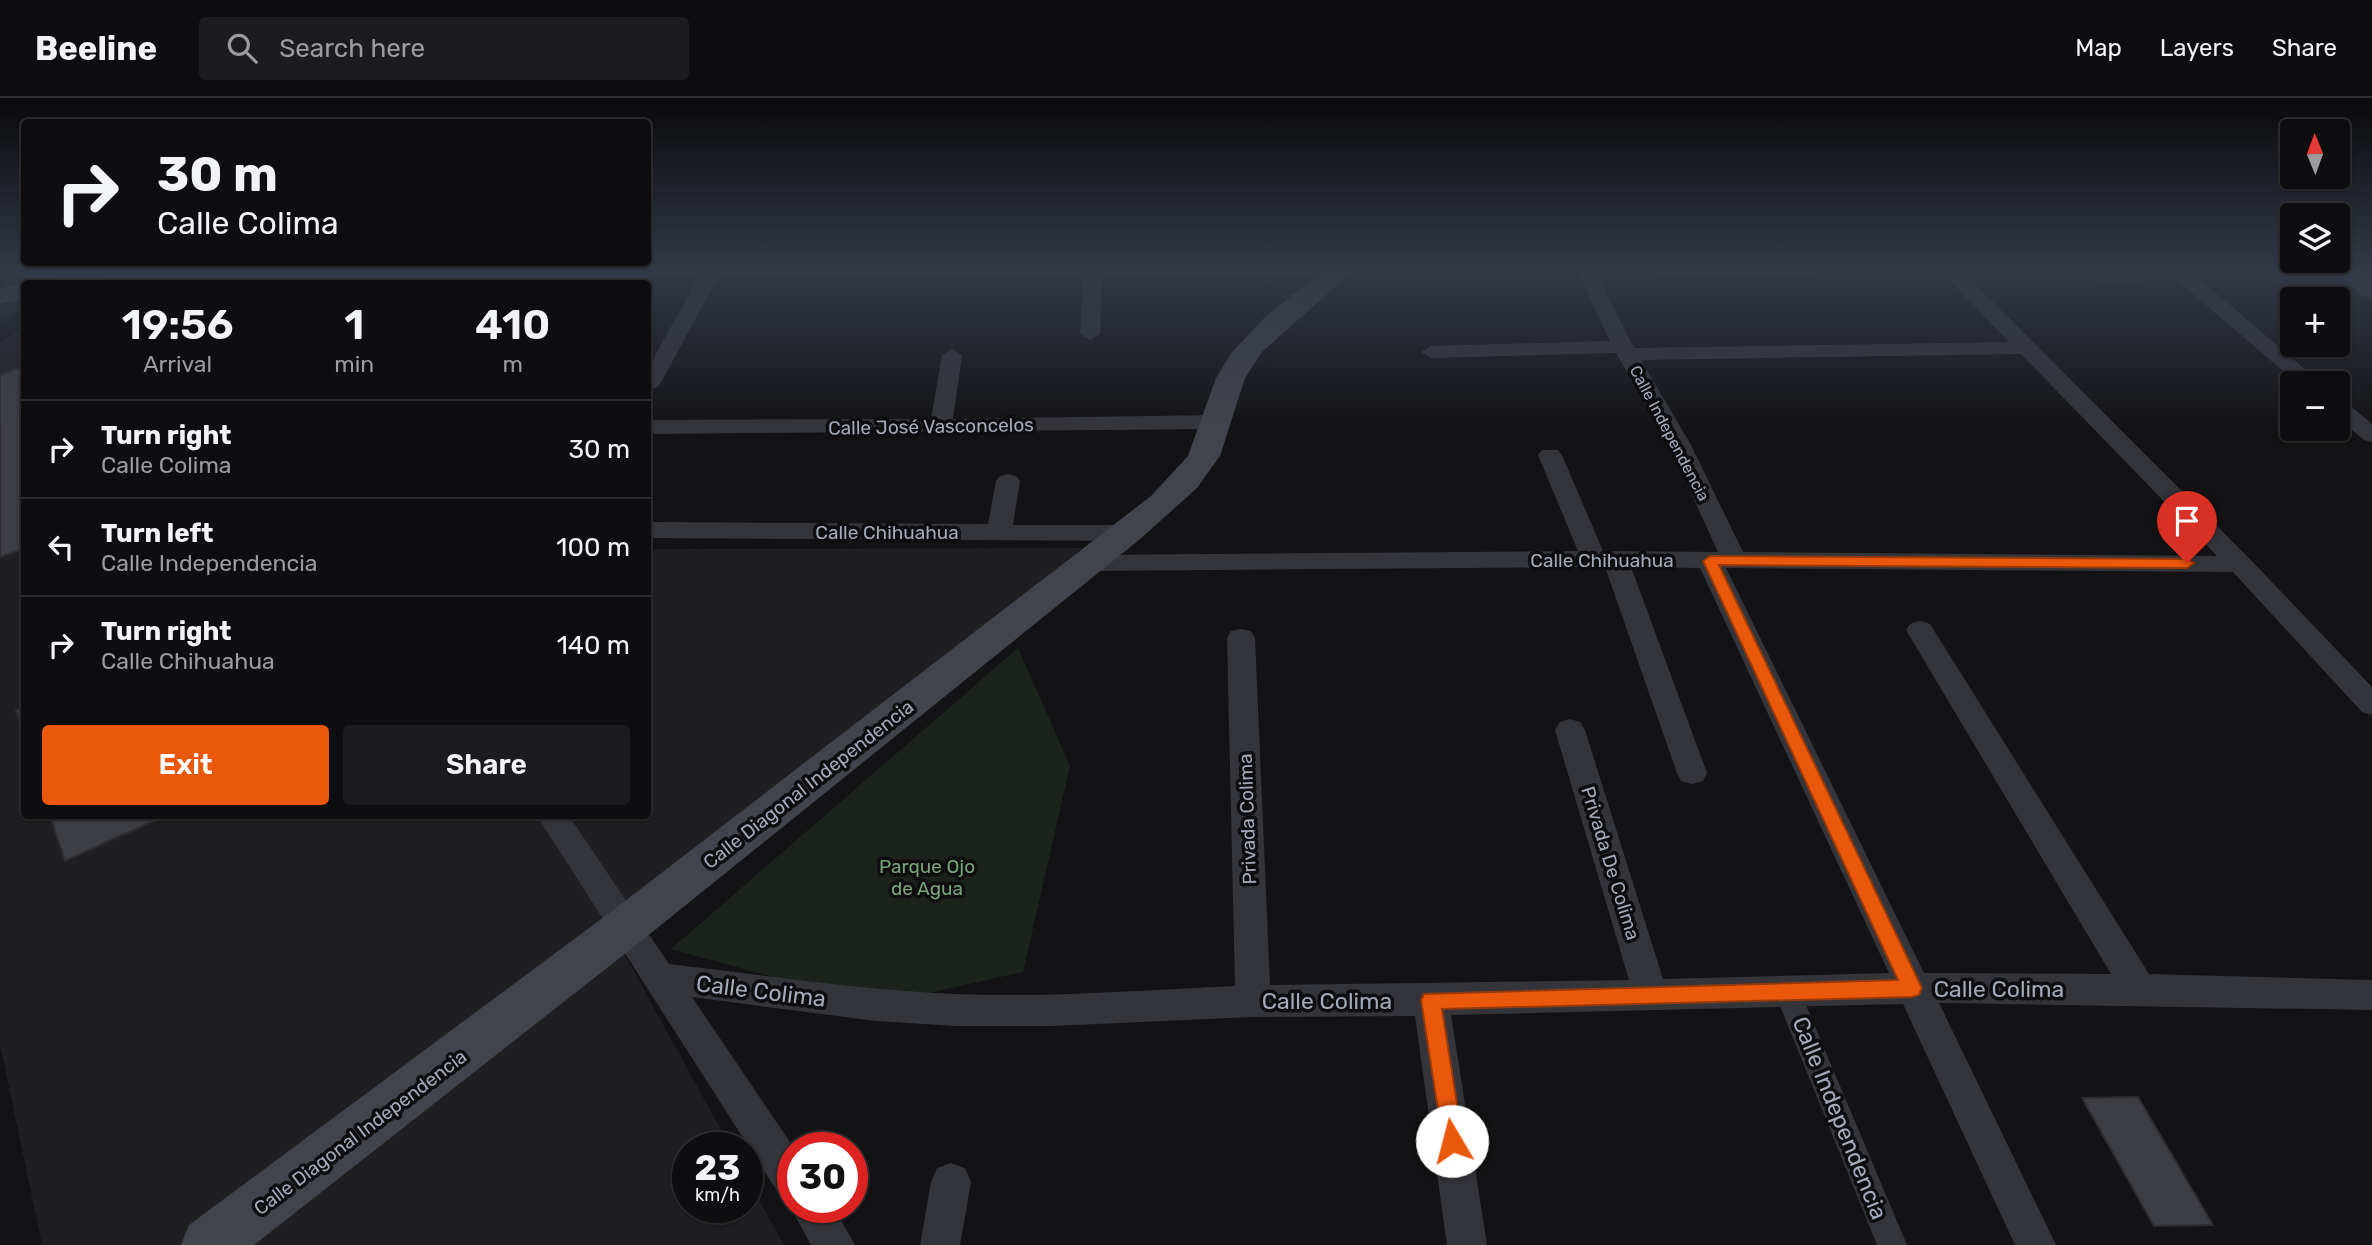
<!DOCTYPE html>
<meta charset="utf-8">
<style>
:root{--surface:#0e0e10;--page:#1c1c1e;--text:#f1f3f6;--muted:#9b9c9f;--line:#2e2e30;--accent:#ea580c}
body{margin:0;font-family:Rubik,sans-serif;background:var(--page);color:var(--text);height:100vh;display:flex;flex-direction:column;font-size:26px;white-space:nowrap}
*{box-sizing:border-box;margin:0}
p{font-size:23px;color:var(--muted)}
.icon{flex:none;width:38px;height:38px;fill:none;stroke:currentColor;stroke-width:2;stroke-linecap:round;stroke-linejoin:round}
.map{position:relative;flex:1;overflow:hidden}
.side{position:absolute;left:21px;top:182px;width:630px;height:539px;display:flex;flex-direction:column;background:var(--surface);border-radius:7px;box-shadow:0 2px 5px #0004,0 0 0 2px var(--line)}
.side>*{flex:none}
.banner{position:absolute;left:21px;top:21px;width:630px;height:147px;border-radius:7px;box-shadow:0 2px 5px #0004,0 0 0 2px var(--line);background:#0e0e10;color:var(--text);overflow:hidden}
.needle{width:46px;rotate:359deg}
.fabs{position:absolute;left:2280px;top:21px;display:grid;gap:14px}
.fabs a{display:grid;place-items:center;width:70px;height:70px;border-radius:7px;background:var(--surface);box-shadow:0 2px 5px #0004,0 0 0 2px var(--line);font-size:35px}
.speed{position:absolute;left:672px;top:1034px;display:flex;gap:14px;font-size:35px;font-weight:700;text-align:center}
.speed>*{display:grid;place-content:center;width:91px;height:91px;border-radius:50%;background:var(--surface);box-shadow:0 2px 5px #0004,0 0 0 2px var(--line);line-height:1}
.speed small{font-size:18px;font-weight:400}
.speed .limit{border:10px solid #d22;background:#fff;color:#111}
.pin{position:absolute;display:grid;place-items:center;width:60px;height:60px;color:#fff;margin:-72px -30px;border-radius:50% 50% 50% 0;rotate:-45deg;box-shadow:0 0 7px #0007}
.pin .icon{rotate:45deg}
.me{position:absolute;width:77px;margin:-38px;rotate:352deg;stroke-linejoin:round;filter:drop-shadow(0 0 5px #0008)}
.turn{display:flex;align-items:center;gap:24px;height:147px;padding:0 21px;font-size:32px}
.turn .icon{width:91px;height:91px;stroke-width:2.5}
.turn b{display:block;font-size:49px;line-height:60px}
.eta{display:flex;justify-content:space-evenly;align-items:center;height:119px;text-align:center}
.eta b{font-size:42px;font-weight:600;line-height:49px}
.primary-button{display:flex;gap:14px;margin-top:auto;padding:14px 21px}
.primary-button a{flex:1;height:80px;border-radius:7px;background:var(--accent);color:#fff;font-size:28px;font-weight:600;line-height:80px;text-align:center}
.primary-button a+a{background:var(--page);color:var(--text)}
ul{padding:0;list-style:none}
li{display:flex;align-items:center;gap:21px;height:98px;padding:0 21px;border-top:2px solid var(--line)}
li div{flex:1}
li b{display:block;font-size:26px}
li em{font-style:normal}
header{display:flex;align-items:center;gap:42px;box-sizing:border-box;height:98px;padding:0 35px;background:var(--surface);border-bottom:2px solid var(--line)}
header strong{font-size:33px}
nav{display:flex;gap:38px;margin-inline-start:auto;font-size:24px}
.search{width:490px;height:63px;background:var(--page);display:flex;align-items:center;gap:18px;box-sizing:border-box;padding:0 24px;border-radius:7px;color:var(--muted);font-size:26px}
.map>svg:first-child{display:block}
.built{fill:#1f1f22}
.green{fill:#1b231c}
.building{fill:#3c3e43;stroke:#2d2d31;stroke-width:2}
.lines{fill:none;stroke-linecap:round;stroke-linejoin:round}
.pedestrian{fill:#34353b;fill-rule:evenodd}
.minor{fill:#34353b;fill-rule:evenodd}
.secondary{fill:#42444b;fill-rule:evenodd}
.route{fill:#ea580c;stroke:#983908;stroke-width:2}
.labels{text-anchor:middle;stroke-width:7;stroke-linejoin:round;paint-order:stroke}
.far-street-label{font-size:16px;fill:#a3a9b7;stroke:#0e0e10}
.street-label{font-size:19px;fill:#a3a9b7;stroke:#0e0e10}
.park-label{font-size:19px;fill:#78a47c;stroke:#0e0e10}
.near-street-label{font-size:23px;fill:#a3a9b7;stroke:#0e0e10}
</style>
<header>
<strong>Beeline</strong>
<div class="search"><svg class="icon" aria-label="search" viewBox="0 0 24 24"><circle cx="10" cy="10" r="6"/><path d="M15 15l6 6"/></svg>Search here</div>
<nav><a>Map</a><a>Layers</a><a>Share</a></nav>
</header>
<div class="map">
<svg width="2372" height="1147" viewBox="0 0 2372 1147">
<rect width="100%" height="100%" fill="#131315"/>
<g class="built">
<polygon points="156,171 182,171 192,185 103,185"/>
<polygon points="24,230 24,718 648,718 648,451 1082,450 609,828 731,1050 688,1050 688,1110 747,1110 747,1080 784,1147 42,1147 0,946 0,245"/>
</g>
<g class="green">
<polygon points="2,171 87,171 63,185 24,186 24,209 0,224"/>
<polygon points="1018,550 1070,668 1023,874 876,907 671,851"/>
</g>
<g class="building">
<polygon points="24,269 24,451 0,459 0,276"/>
<polygon points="24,608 24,639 16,612"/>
<polygon points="50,718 165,718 65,763"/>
<polygon points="2138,999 2213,1127 2154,1128 2082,1000"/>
</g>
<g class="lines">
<polygon class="pedestrian" points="1787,881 1796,885 1800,893 1907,1147 1877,1147 1774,893 1778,885"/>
<g class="minor">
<polygon points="199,171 217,171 227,186 208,186"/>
<polygon points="632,171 1346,171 1347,173 1338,179 1102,178 1100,236 1090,242 1080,236 1083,178 719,177 659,288 648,294 648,270 700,177 641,177"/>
<path d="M1576,171H1594L1634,250L2009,244L1948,181L1662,179L1655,177L1654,171H2354L2357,175L2354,179L2347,181L2201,182L2321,285H2297L2178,183L1970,181L2249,460L2372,589V617L2362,614L2233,474L1726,470L1924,875L2111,876L1906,532L1910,526L1920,523L1930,526L2149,876L2372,882V912L1939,905L2056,1147H2015L1903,906L1451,917L1487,1147H1447L1415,918L1253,919L1052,928H956L876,923L692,899L794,1050L793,1101L779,1096L537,718H569L669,866C764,877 859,892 954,896C1047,900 1142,892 1235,888L1227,540L1231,533L1241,531L1251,533L1255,540L1270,887L1629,882L1555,632L1560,624L1570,621L1580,624L1585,632L1663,881L1889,875L1700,470L1631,469L1707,675L1703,683L1692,686L1681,683L1677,675L1605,469L1089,473L1080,471L1076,465L1080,459L1089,457L1578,453L1538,357L1542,352H1558L1562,357L1603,453L1718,454L1669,347L1616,255L1431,260L1421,254L1431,248L1610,243ZM2021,256L2217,458L1743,454L1691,347L1641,262Z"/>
<polygon points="952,251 962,257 953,321 1215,317 1226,324 1215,331 648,336 648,322 931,321 942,257"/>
<polygon points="2338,302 2346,304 2372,326 2372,344 2364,342 2338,320"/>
<polygon points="1008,376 1016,378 1020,383 1013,427 1127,427 1136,430 1139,435 1136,440 1127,443 648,440 648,424 988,426 996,383 1000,378"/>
<polygon points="951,1065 965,1070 971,1084 960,1147 920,1147 931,1084 937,1070"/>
<polygon points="793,1106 793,1110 834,1110 855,1147 811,1147 791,1110"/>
</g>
<g class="secondary">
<polygon points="77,171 120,171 116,177 82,186 37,186 41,180"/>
<polygon points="1326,171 1355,171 1262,254 1245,280 1220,358 1197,390 1139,442 640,844 254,1147 181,1147 189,1127 608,816 1151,398 1188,358 1216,280 1232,254 1266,218"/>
<polygon points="2328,171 2358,171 2372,180 2372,200 2363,198"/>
<polygon points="24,184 30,186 24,186 24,200 0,206 0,190"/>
</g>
</g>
<linearGradient id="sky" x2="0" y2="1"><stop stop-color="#0a0a0c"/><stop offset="0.52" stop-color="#333946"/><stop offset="1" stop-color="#333946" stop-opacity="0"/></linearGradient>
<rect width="2372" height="331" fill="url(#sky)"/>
<polygon class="route" points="1710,458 2187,461 2194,465 2187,470 1719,467 1922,890 1919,897 1912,899 1442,911 1463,1043 1459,1051 1452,1054 1444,1051 1421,902 1424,896 1898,882 1703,463"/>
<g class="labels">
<g class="far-street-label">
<text transform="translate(1670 335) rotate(62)" y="6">Calle Independencia</text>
</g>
<g class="street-label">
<text transform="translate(931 328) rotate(-1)" y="7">Calle José Vasconcelos</text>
<text x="887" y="441">Calle Chihuahua</text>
<text x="1602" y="469">Calle Chihuahua</text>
<text transform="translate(808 686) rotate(-38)" y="7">Calle Diagonal Independencia</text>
<text transform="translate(1247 721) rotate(-92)" y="7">Privada Colima</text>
<text transform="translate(1611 765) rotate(73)" y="7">Privada De Colima</text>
<text transform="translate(360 1034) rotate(-37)" y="7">Calle Diagonal Independencia</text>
</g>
<g class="park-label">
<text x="927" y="775">Parque Ojo<tspan x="927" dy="22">de Agua</tspan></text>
</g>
<g class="near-street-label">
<text x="1999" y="899">Calle Colima</text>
<text transform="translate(761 893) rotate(7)" y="8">Calle Colima</text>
<text x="1327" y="911">Calle Colima</text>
<text transform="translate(1840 1020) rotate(68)" y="8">Calle Independencia</text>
</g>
</g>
</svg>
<div class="fabs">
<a><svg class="needle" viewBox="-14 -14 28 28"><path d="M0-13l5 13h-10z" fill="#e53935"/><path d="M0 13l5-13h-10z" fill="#9b9c9f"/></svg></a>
<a><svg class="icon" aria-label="layers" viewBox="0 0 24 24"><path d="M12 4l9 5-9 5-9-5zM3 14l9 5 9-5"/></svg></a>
<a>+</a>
<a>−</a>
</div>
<div class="speed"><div>23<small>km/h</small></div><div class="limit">30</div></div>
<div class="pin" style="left:2187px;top:465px;background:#d93025"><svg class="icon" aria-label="arrive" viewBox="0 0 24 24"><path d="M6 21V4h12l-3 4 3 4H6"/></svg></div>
<svg class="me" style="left:1452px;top:1043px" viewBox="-20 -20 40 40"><circle r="19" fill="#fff"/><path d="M0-13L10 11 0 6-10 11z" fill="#ea580c"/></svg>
<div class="banner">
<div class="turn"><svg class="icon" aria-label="right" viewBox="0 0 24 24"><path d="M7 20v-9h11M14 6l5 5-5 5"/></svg><div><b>30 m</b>Calle Colima</div></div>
</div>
<section class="side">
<div class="eta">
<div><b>19:56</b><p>Arrival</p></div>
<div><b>1</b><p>min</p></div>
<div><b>410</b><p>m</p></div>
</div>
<ul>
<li><svg class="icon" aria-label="right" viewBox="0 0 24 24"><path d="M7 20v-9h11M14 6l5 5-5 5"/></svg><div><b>Turn right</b><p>Calle Colima</p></div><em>30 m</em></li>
<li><svg class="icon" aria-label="left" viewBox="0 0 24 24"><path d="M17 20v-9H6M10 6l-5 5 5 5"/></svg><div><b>Turn left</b><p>Calle Independencia</p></div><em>100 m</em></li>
<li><svg class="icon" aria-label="right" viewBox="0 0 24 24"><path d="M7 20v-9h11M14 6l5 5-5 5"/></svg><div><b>Turn right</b><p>Calle Chihuahua</p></div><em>140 m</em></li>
</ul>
<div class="primary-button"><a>Exit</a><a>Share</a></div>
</section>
</div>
